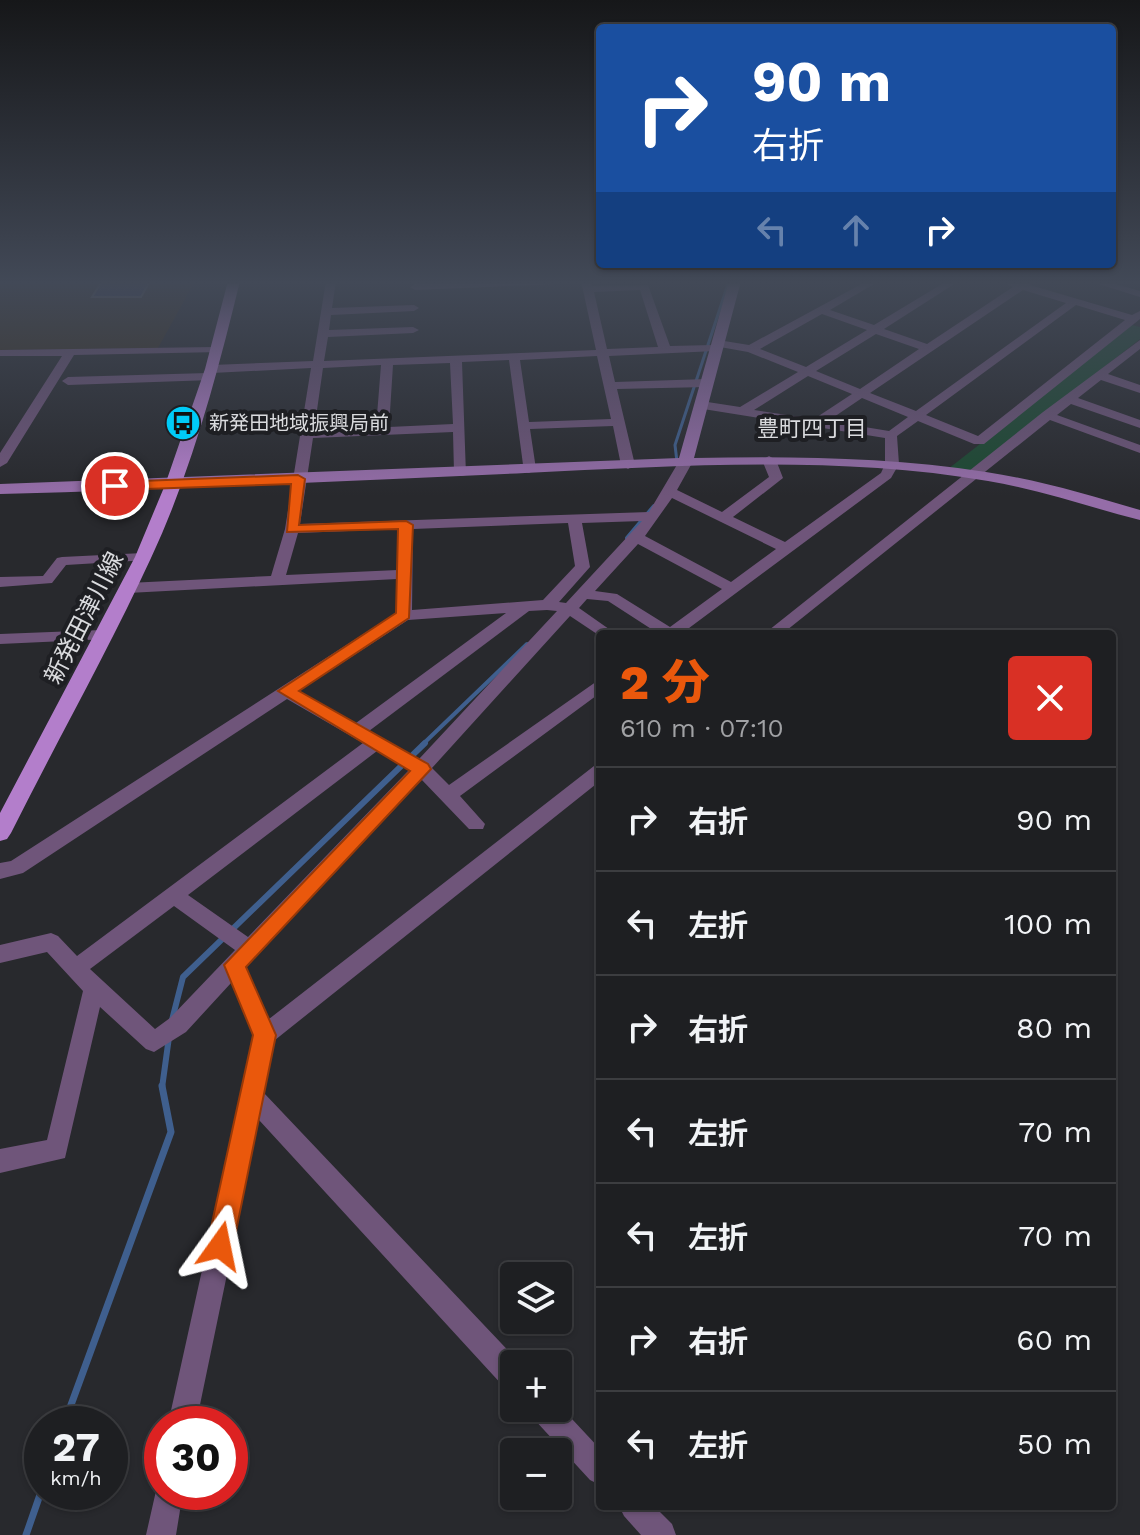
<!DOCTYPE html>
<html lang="ja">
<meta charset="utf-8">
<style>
:root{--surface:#1e1f22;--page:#26272a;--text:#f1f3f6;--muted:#a1a2a5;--line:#3c3d40;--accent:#ea580c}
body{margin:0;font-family:"Work Sans","Noto Sans JP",sans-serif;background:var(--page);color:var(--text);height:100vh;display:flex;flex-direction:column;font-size:30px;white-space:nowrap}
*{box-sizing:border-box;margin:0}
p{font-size:26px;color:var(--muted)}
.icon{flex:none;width:44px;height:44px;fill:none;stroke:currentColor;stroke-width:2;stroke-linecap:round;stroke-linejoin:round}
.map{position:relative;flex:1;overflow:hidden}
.sheet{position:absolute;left:596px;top:630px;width:520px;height:880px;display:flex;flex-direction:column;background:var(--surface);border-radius:8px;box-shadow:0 2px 6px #0004,0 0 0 2px var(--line)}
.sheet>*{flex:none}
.guide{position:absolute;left:596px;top:24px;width:520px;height:244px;border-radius:8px;box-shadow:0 2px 6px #0004,0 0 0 2px var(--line);background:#1a4fa0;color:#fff;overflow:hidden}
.fabs{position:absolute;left:500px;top:1262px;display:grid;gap:16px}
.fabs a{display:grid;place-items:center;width:72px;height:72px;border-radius:8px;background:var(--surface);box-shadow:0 2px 6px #0004,0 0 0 2px var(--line);font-size:40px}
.speed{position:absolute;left:24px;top:1406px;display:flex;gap:16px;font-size:40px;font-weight:700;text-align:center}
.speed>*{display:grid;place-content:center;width:104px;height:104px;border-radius:50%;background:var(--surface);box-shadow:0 2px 6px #0004,0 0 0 2px var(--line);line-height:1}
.speed small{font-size:20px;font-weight:400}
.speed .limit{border:12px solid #d22;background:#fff;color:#111}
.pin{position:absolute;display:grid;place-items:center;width:68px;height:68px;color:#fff;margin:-34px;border:4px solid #fff;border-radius:50%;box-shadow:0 2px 8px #0007}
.me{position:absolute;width:88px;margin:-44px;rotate:12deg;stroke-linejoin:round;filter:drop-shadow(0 0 6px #0008)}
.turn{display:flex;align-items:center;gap:28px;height:168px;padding:0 24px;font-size:36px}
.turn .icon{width:104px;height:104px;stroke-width:2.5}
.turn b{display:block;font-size:56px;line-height:68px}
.lanes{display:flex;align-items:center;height:76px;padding:0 24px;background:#0003;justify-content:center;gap:40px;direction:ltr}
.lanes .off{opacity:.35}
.round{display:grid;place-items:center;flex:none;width:84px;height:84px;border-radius:8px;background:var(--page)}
.overview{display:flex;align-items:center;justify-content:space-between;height:136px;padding:0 24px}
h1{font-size:48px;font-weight:800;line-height:60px;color:var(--accent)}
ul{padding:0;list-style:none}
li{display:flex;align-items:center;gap:24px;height:104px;padding:0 24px;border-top:2px solid var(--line)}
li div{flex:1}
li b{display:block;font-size:30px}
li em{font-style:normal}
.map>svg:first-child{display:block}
.education{fill:#382f1f}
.green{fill:#1c4931}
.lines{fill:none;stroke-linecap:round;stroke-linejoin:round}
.stream-far3{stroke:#3f5f8e;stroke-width:3}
.stream-far2{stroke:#3f5f8e;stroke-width:4}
.stream-far1{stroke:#3f5f8e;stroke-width:6}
.stream{stroke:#3f5f8e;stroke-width:7}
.building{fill:#2d3464;stroke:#696a6f;stroke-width:2}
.street{fill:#6f557a;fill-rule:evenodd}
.secondary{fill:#956da8;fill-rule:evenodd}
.primary{fill:#b37ecb;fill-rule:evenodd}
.route{fill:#ea580c;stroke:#983908;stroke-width:2}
.labels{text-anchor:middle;stroke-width:8;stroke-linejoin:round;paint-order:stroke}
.far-poi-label{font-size:20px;fill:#dadbde;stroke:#1e1f23;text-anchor:start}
.far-neighbourhood-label{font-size:22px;fill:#dadbde;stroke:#1e1f23}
.street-label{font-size:24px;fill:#dadbde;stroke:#1e1f23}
</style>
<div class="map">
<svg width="1140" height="1535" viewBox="0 0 1140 1535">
<rect width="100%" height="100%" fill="#28292d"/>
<polygon class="education" points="0,281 195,281 158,348 0,350"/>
<polygon class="green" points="1132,325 1140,327 1140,339 971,471 948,469"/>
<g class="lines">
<polyline class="stream-far3" points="677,462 675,445 729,281"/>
<g class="stream-far2">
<polyline points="627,538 654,506"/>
<polyline points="422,745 527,644"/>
</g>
<g class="stream-far1">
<polyline points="172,1020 183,977 425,743"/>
<polyline points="162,1088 169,1037"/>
</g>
<g class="stream">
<polyline points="64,1424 171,1132 162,1086"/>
<polyline points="26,1535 42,1489"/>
</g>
</g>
<polygon class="building" points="102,281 150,281 141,297 92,297"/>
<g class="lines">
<g class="street">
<path d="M326,281H336L332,308L414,305L419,308L414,311L331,315L329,330L413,327L419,330L413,333L328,337L324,361L596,350L581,281H591L592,286L648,285L670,346L713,345L714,341L718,340L749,345L867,281H879L830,310L874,325L947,281H959L884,329L927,344L1013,287L1000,281H1034L1030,285L1132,315L1140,311V319L984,444H974L918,421L897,436L899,464L891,478L681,634H659L608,601L587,599L579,608L616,634L600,636L570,616L432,768L449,785L600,679V693L460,796L485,824L483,829H469L421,779L246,967L269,1019L594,766L600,764V781L275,1040L264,1093L521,1364H514V1391L504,1387L259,1120L196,1424H168L254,1035L231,983L186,1032L154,1052L146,1049L100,1007L65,1158L0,1173V1149L47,1140L83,991L47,952L0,963V945L51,933L58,936L77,956L363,743L287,699L23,873L0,879V863L11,861L396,613L397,579L128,593L120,588L128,583L271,576L285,529L311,368L212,373L206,369L212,365L313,361ZM640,290L658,347L607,349L594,292ZM1023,290L1066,303L916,411L870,393ZM1076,305L1125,320L978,436L926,415ZM822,314L867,330L806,367L760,349ZM876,334L919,349L860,389L816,371ZM720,347L748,352L798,372L740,407L701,401L695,405L697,408L885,438V464L881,473L785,542L733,517L783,478L776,460L769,456L762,460L769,477L722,512L677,490L692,463L685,459L678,463L649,512L300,524L313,438L453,432L454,472L461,476L466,475L462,362L509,360L524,472L529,473L536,469L530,429L613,426L621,465L628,469L635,465L617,389L707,387L713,383L707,379L615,382L609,356L715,351ZM597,356L611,419L529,422L520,360ZM450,363L453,424L389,427L393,365ZM381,365L376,428L314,431L323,368ZM808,376L852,394L814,419L754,410ZM862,398L908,417L889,431L828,421ZM672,498L776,549L731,582L645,536ZM642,521L566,603L559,602L590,567L582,523ZM568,523L575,566L543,600L412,610L413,529ZM399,529L398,570L286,575L298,533ZM638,544L722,589L670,627L617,594L595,591ZM547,610L557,611L419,759L369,731L529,611ZM506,613L356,723L299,691L408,620ZM377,751L409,770L248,937L188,895ZM174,906L235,950L170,1018L155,1029L90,969Z"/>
<polygon points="485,281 561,281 556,284 415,290 410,287 415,284"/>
<polygon points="1089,281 1105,281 1140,291 1140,297"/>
<polygon points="1140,340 1140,349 1108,374 1140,385 1140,393 1101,380 1078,398 1140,420 1140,428 1071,404 1057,415 1140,445 1140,453 1050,420 782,634 764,634 1043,412"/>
<polygon points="216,347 222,350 220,352 74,355 7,463 0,467 0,453 62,356 0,356 0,350"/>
<polygon points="208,373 212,374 212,380 68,385 62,381 68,377"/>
<polygon points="143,553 148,554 148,560 66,565 52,583 0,587 0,577 43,576 57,558 62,557"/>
<polygon points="102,630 108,631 110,635 108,639 0,644 0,634"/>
<polygon points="558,1404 600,1449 600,1485 590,1480 533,1418 529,1408 558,1408"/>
<polygon points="162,1480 162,1492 183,1492 176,1535 146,1535 158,1482"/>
<polygon points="619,1506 654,1506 672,1524 676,1535 641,1535 624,1516"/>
</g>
<path class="secondary" d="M729,281H741L694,458C791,456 889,457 986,472C1039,480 1089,495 1140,510V520C1089,507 1040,490 988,481C835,455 678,466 525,473C350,481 175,489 0,494V484L679,458Z"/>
<path class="primary" d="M228,281H240C217,375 192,470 151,558C108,651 57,741 11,833L7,839L0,841V813L135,557L165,485L205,369Z"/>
</g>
<linearGradient id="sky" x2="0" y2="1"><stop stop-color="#161719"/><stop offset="0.57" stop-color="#424957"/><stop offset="1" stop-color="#424957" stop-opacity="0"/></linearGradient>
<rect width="1140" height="496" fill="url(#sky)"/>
<polygon class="route" points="298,475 305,479 299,525 406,521 413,525 409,618 299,691 428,764 431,769 246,967 276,1035 233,1246 230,1255 220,1259 211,1255 207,1246 253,1035 224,965 410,771 278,691 396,613 398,529 287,532 291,484 115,490 109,486 115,482"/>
<defs>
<symbol id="bus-disc" viewBox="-11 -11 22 22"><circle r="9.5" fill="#00cbf8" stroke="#1e1f23"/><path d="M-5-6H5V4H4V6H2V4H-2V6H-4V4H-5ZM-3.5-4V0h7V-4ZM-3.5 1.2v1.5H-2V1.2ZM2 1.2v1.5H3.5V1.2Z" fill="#111"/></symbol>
</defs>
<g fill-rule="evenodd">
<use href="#bus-disc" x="163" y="403" width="40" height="40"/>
</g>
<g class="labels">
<g class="far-poi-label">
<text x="209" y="430">新発田地域振興局前</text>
</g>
<g class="far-neighbourhood-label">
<text x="812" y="436">豊町四丁目</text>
</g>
<g class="street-label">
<text transform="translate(84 618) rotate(-63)" y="8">新発田津川線</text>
</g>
</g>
</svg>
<div class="fabs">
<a><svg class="icon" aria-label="layers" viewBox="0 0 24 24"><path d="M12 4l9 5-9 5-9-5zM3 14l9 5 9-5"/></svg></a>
<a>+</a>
<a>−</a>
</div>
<div class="speed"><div>27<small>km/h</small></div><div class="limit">30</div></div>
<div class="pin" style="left:115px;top:486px;background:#d93025"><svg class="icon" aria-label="arrive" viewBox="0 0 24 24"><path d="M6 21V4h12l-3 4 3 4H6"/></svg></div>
<svg class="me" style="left:220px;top:1246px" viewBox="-20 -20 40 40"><path d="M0-17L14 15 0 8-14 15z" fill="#ea580c" stroke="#fff" stroke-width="4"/></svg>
<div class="guide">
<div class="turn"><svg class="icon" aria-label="right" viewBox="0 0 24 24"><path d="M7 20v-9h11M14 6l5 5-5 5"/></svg><div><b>90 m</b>右折</div></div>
<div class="lanes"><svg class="icon off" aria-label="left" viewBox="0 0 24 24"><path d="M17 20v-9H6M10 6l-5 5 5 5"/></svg><svg class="icon off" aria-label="ahead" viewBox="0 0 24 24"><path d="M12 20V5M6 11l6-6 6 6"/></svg><svg class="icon" aria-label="right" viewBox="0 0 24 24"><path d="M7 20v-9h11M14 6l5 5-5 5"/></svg></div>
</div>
<section class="sheet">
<div class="overview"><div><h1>2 分</h1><p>610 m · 07:10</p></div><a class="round" style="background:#d93025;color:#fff"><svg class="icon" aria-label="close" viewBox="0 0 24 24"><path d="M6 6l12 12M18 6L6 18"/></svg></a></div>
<ul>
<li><svg class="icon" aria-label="right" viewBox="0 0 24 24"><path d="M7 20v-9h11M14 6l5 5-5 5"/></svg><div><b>右折</b></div><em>90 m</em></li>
<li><svg class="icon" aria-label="left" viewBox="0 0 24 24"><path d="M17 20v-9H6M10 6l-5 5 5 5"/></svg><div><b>左折</b></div><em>100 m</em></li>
<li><svg class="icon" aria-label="right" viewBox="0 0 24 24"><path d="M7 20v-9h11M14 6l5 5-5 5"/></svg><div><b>右折</b></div><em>80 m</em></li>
<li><svg class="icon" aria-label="left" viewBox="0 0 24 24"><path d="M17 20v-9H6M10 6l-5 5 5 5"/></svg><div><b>左折</b></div><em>70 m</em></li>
<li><svg class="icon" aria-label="left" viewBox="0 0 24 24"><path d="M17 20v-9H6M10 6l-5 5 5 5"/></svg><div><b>左折</b></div><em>70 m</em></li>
<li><svg class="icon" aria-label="right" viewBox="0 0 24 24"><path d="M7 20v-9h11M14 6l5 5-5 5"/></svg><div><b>右折</b></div><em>60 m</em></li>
<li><svg class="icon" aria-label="left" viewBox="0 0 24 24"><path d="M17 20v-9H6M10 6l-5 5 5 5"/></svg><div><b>左折</b></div><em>50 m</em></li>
</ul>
</section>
</div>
